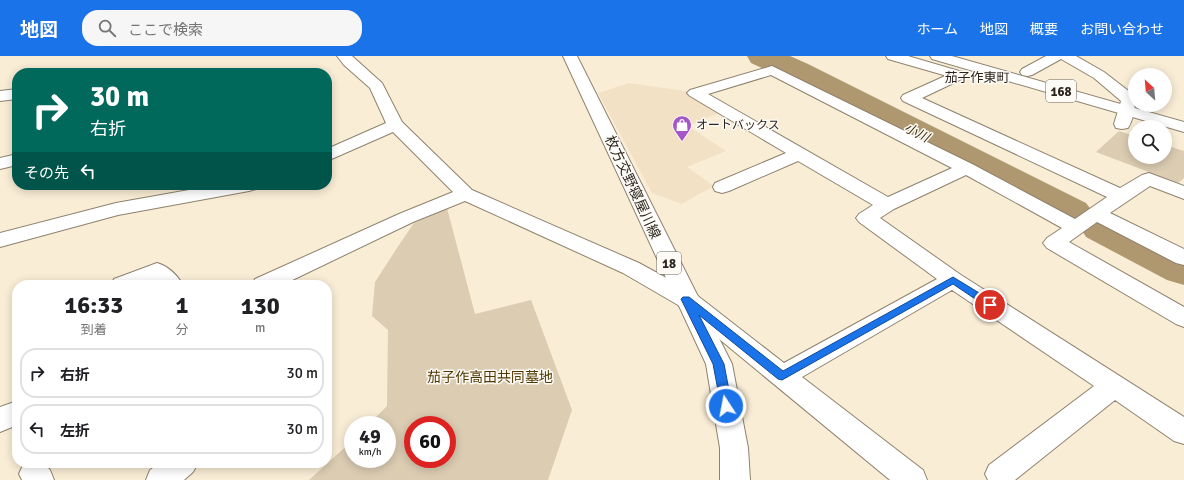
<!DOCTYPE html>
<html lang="ja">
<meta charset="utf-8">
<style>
:root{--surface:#fff;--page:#f6f6f6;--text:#202124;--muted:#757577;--line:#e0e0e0;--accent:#1a73e8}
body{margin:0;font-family:Signika,"Noto Sans JP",sans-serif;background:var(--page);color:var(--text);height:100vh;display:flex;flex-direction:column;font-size:15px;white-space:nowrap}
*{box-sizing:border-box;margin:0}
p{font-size:13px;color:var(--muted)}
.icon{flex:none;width:22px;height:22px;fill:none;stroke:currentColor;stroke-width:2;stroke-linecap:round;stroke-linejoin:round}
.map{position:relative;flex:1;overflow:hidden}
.drawer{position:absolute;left:12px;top:224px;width:320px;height:188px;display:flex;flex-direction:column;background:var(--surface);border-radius:16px;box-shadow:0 2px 10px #0003}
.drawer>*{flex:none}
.hud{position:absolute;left:12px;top:12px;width:320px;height:122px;border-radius:16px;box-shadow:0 2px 10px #0003;background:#00695c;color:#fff;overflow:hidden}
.needle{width:26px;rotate:334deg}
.fabs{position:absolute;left:1128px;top:12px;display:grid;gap:8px}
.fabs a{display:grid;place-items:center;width:44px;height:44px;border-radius:50%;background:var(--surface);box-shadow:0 2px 10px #0003;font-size:20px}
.speed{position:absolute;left:344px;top:360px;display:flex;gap:8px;font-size:20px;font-weight:700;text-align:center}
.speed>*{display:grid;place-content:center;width:52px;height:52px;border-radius:50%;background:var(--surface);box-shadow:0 2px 10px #0003;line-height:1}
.speed small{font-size:10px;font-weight:400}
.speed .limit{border:6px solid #d22;background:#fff;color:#111}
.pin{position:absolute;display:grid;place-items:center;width:34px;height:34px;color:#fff;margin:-17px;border:2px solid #fff;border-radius:50%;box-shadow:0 1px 4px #0007}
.me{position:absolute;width:44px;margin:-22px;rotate:349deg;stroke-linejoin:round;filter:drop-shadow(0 0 3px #0008)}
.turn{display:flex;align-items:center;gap:14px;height:84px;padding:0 12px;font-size:18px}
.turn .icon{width:52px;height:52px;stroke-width:2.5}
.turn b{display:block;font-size:28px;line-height:34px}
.then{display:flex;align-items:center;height:38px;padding:0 12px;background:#0003;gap:8px;font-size:15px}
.eta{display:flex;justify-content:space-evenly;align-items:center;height:68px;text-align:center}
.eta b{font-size:24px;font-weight:700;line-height:28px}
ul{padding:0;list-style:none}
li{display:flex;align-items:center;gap:12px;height:50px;margin:0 8px 6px;padding:0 4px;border:2px solid var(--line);border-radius:16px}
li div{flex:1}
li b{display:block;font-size:15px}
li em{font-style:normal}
header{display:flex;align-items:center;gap:24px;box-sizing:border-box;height:56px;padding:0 20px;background:var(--accent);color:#fff}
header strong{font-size:19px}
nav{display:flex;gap:22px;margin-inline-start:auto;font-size:14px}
.search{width:280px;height:36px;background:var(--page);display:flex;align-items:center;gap:10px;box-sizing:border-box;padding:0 14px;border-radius:16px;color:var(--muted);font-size:15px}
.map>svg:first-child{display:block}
.built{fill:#f2e1c5}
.green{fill:#dbccb2;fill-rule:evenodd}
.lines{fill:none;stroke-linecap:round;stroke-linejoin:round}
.river{fill:#af9870;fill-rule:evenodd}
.minor-casing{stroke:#8e826e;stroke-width:2}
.major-casing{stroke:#8e826e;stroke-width:2}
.highway-casing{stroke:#8e826e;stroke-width:2}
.minor{fill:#fff;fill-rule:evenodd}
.major{fill:#fff;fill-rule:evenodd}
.highway{fill:#fff;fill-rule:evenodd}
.route{fill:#1a73e8;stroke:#114b97}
.labels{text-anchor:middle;stroke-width:3;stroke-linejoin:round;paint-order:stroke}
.far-poi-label{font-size:12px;fill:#2b261d;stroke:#fefbf7;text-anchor:start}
.far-neighbourhood-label{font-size:13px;fill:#2b261d;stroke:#fefbf7}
.shield{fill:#fefbf7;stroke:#6a665e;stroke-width:1}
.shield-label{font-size:13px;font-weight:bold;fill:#2b261d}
.far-water-label{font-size:13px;font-style:italic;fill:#3f2e0c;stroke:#fefbf7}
.street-label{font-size:14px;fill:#2b261d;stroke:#fefbf7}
.park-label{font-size:14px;fill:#503801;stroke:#fefbf7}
</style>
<header>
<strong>地図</strong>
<div class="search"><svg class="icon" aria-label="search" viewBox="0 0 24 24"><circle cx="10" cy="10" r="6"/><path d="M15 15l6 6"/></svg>ここで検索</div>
<nav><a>ホーム</a><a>地図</a><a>概要</a><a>お問い合わせ</a></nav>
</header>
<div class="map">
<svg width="1184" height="424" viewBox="0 0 1184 424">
<rect width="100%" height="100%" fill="#faedd6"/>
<polygon class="built" points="629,27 685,35 719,57 688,70 726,95 687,111 714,130 681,148 652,137 598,37"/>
<g class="green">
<polygon points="1119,75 1135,80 1135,101 1165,101 1165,89 1184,95 1184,122 1178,127 1096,96"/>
<path d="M447,152L475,258L531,244L572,354L548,424H309L353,384V403H387V369H368L387,350L388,274L372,260L375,226L397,192L414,167ZM413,369H447V403H413Z"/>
</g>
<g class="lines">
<polygon class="river" points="747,0 790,0 808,8 1086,147 1093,156 1090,160 1102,157 1118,161 1184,193 1184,229 1167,224 1086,181 1080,171 1083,166 1071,169 1056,165 819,38 751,7"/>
<defs>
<g id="minor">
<path d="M337,0H352L382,27L402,66L472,134L639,207L694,237L784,307L937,223L859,166L856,162L859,158L873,149L798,105L729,135L722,137L715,135L713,131L715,127L786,97L690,40L687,37L690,34L772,10L972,108L1075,163L1107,141L903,45L901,42L903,39L954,16L959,15L964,16L966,19L964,22L922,42L1120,132L1142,119L1149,117L1184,130V143L1150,130L1110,157L1184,193V209L1176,207L1097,166L1069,186L1184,251V271L1176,268L1047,192L1043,187L1047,182L1062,172L966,119L894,153L880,162L961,219L1184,361V388L1174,385L1115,344L1015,424H988L985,418L989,409L1094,330L952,234L802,321L923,414L927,424H890L678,249L623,217L465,145L413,166L282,229H252L255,223L399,158L453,136L393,76L327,105V93L386,67L370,32L344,9ZM771,19L952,112L888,141L708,38Z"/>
<path d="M1046,0H1076L1104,16L1135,40C1135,50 1134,63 1128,72L1122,73L1116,72L1114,68L1121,45L1094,22L1061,3L1032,19L1027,20L1022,19L1020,16L1022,13Z"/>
<polygon points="17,33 17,43 0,45 0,35"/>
<polygon points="17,98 17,109 0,113 0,102"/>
<polygon points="217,129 258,129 256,133 249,135 118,159 0,191 0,177 116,147"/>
<path d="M157,207C168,210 177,219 183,229H159L154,224L143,229H111L114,223Z"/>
<polygon points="17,345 17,369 0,376 0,351"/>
<polygon points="28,407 45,409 50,414 54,424 22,424 19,418 23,409"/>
<polygon points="160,407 198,407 193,416 184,424 146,424 150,414"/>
</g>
<polygon id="major" points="563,0 577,0 732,308 748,392 750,424 720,424 720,392 706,308"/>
<g id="highway">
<polygon points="886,0 908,0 959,15 961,18 959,21 954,22 888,3"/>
<polygon points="930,0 952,0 1184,66 1184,76 932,3"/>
</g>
</defs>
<use href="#minor" class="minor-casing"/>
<use href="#major" class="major-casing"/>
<use href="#highway" class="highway-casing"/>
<use href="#minor" class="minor"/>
<use href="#major" class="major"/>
<use href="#highway" class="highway"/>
</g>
<polygon class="route" points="953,221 994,246 995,249 994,251 987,251 953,228 782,324 778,323 699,259 724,308 732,350 730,353 726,355 723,353 721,350 713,308 681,243 683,241 689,241 783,315"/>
<defs>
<symbol id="shop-pin" viewBox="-11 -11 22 30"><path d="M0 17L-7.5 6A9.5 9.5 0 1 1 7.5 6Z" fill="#a556c8" stroke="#fefbf7"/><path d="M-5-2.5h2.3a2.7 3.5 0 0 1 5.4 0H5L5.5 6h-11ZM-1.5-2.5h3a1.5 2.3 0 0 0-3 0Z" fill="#fff"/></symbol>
</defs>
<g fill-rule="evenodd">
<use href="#shop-pin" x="671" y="58" width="22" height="30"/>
</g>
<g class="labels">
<g class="far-poi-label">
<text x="696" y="73">オートバックス</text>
</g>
<g class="far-neighbourhood-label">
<text x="977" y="26">茄子作東町</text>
</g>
<g class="shield">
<rect x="1046" y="24" width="30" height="22" rx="3"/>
<rect x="657" y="196" width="24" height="22" rx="3"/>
</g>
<g class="shield-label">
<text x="1061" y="40">168</text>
<text x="669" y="212">18</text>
</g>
<g class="far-water-label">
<text transform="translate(917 76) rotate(27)" y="5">小川</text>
</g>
<g class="street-label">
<text transform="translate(633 131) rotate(65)" y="5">枚方交野寝屋川線</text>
</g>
<g class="park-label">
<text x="490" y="326">茄子作高田共同墓地</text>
</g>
</g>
</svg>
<div class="fabs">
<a><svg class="needle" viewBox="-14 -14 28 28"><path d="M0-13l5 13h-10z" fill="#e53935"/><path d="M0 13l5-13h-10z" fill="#757577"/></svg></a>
<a><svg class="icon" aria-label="search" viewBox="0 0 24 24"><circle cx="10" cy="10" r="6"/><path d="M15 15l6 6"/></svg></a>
</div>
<div class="speed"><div>49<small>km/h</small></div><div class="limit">60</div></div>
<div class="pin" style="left:990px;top:249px;background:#d93025"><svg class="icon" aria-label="arrive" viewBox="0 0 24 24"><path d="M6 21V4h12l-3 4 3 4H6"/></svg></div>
<svg class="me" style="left:726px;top:350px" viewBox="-20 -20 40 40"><circle r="17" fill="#1a73e8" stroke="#fff" stroke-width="3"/><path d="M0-11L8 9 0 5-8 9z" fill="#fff"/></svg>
<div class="hud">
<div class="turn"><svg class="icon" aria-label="right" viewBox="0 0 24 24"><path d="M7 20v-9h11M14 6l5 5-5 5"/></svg><div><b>30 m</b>右折</div></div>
<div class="then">その先<svg class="icon" aria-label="left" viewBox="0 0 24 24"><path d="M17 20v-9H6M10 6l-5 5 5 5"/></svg></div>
</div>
<section class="drawer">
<div class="eta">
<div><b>16:33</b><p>到着</p></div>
<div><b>1</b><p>分</p></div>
<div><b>130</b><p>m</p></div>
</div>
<ul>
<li><svg class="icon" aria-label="right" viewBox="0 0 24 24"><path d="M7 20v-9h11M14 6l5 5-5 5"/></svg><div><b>右折</b></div><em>30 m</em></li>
<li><svg class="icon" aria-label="left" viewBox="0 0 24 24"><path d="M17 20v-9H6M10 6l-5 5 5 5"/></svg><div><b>左折</b></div><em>30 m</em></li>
</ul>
</section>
</div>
